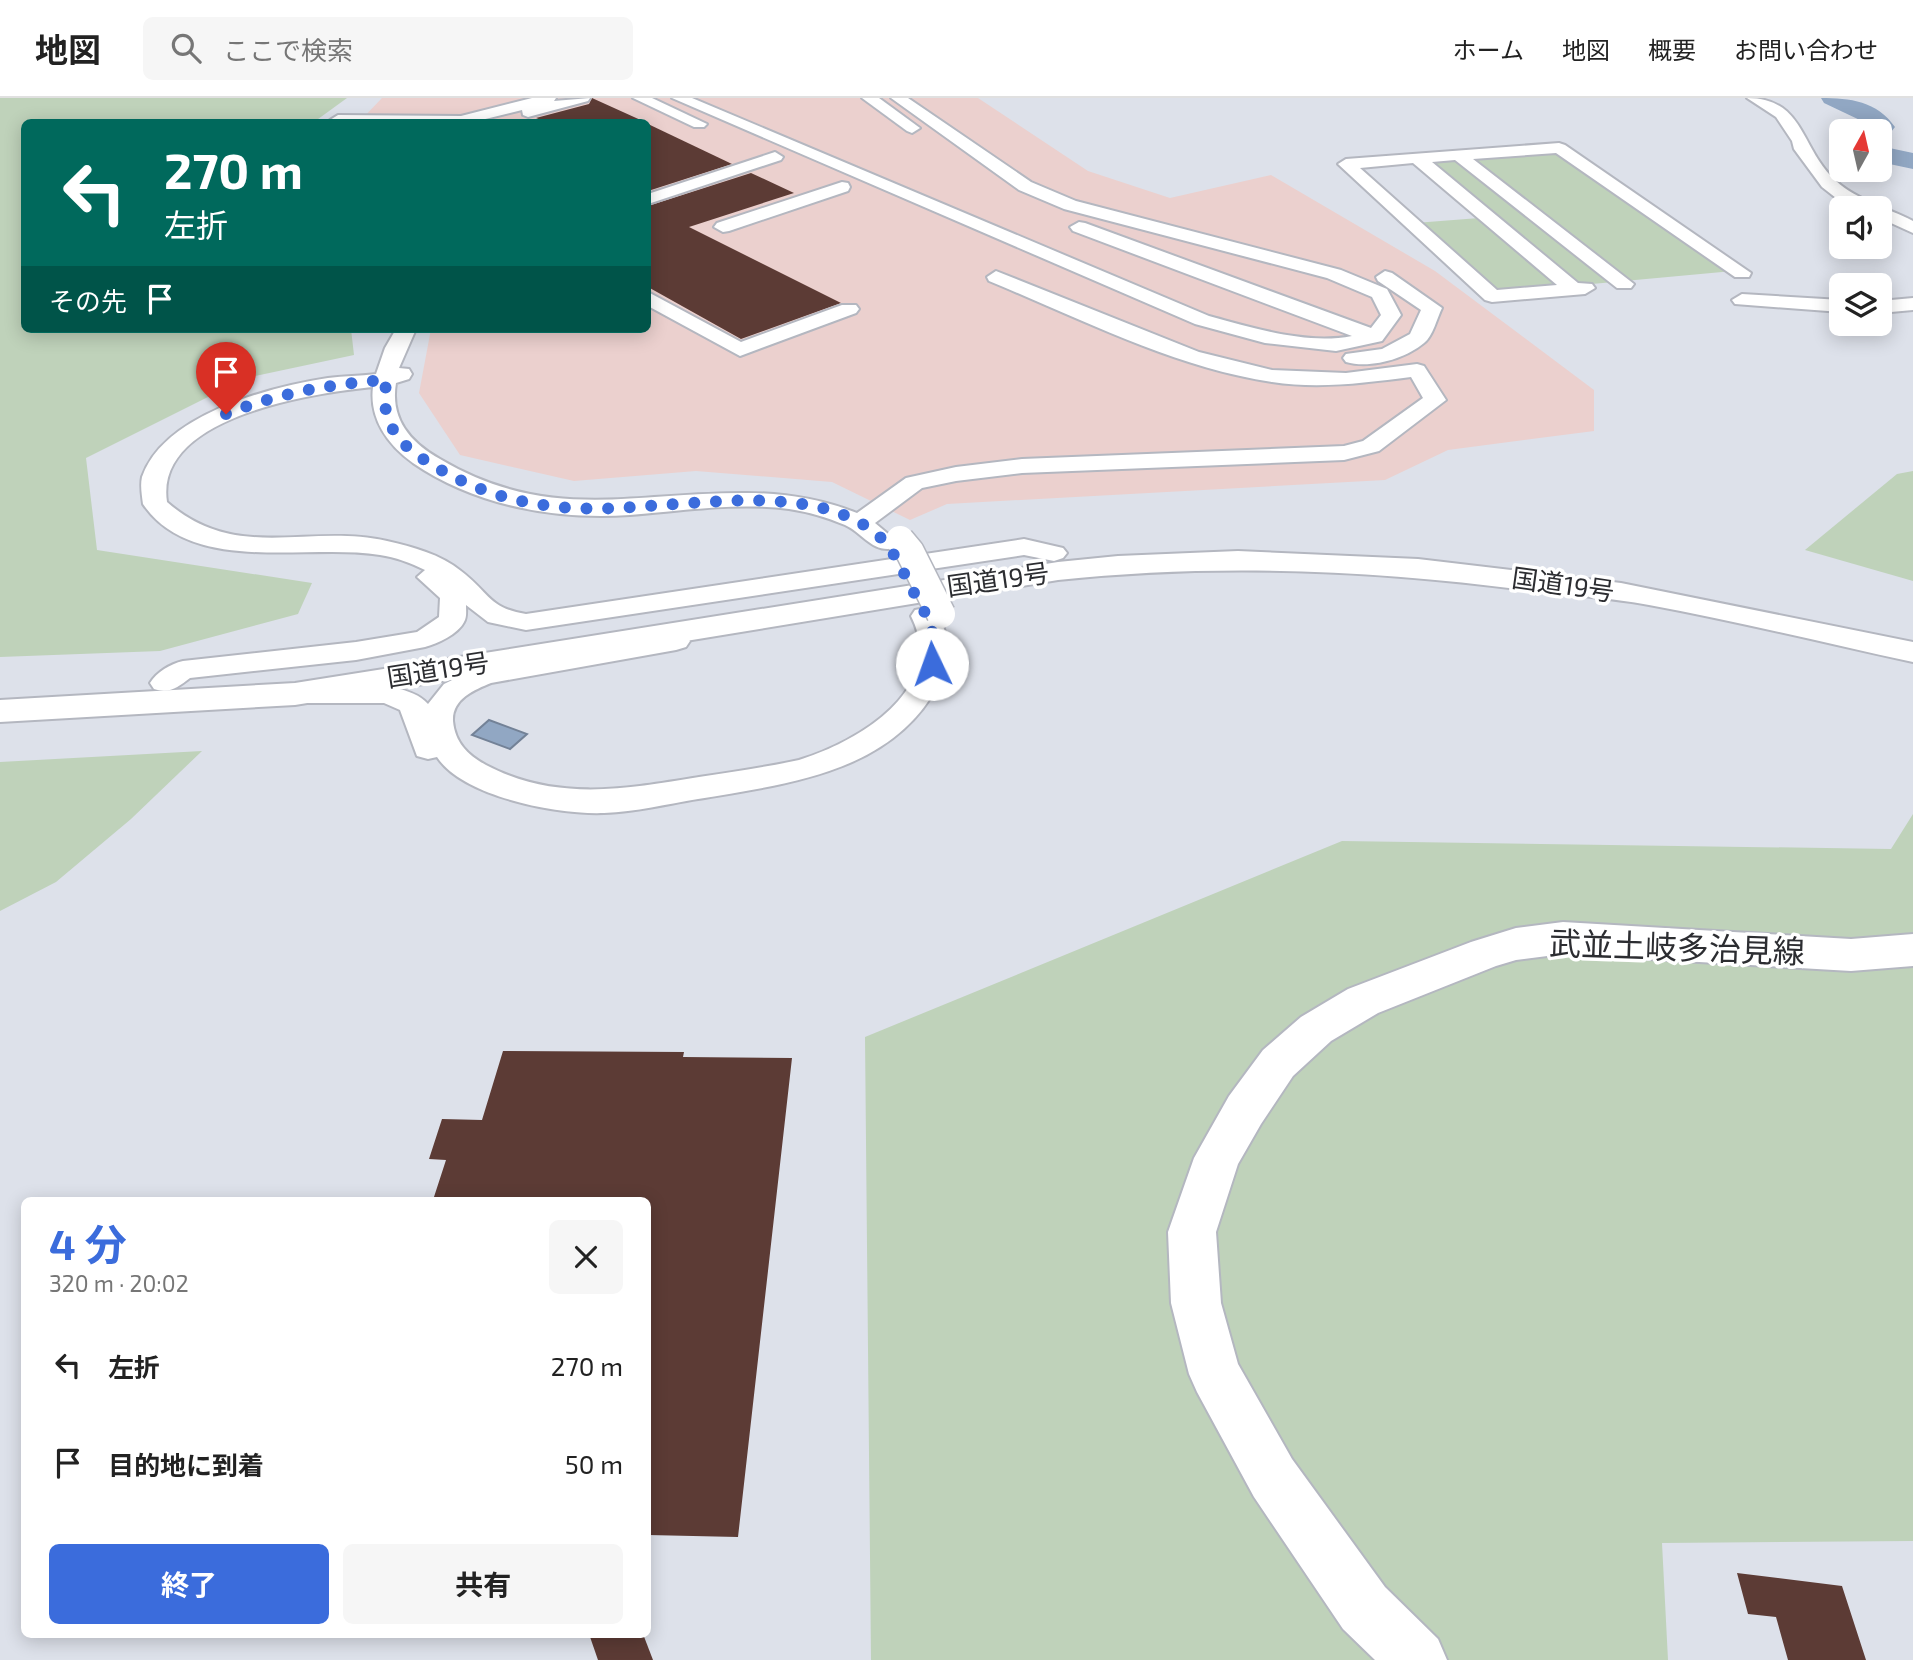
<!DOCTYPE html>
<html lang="ja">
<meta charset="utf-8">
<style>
:root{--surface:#fff;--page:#f6f6f6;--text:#222;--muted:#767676;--line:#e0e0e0;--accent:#3b6cdc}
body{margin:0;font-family:"Exo 2","Noto Sans JP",sans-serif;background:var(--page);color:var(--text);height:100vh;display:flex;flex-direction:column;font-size:26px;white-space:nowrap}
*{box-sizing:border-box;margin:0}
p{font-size:23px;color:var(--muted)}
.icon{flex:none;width:38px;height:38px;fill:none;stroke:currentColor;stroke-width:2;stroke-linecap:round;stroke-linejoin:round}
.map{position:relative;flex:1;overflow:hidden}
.details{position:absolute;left:21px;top:1099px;width:630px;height:441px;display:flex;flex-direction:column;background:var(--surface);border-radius:10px;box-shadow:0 4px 18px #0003}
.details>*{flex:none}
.top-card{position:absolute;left:21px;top:21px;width:630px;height:214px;border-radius:10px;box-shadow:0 4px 18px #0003;background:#00695c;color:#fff;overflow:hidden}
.needle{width:46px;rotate:8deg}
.controls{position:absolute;left:1829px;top:21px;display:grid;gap:14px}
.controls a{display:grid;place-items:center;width:63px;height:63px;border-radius:10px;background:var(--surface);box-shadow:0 4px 18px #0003;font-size:35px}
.pin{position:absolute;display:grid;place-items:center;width:60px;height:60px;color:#fff;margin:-72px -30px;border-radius:50% 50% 50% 0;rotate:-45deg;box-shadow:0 0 7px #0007}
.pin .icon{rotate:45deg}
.me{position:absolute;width:77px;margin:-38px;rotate:357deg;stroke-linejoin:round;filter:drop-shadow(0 0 5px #0008)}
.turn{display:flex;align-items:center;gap:24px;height:147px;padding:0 28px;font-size:32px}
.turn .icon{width:91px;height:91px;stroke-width:2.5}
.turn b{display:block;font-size:49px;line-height:60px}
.then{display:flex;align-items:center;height:66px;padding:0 28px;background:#0003;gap:14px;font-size:26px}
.round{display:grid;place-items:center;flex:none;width:74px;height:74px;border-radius:10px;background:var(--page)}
.headline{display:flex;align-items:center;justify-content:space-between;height:119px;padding:0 28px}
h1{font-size:42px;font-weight:700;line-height:52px;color:var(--accent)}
.action{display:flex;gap:14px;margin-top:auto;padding:14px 28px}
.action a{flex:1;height:80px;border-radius:10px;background:var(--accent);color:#fff;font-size:28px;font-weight:700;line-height:80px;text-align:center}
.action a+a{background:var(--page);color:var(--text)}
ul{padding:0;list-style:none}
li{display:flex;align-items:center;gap:21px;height:98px;padding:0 28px}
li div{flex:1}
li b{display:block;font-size:26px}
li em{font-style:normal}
header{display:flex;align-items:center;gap:42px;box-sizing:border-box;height:98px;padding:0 35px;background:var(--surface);border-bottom:2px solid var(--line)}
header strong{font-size:33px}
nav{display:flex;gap:38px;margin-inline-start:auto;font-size:24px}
.search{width:490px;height:63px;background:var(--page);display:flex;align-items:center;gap:18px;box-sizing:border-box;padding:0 24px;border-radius:10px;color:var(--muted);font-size:26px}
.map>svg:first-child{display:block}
.industrial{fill:#ebd0ce}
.green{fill:#bfd2ba}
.water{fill:#91a7c3;stroke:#738297;stroke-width:2}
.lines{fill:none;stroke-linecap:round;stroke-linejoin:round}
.river{fill:#91a7c3;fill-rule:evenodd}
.building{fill:#5c3b35}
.minor-casing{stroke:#b4b7c0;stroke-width:4}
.major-casing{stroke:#b4b7c0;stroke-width:4}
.highway-casing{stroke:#b4b7c0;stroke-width:4}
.minor{fill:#fff;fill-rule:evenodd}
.major{fill:#fff;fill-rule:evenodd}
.highway{fill:#fff;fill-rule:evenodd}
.minor-bridge-casing{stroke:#b4b7c0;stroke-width:31;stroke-linecap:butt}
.minor-bridge{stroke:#fff;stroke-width:28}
.route{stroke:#3b6cdc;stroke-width:12;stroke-dasharray:0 21.6}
.labels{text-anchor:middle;stroke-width:7;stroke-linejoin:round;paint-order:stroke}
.street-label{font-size:26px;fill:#2c2d31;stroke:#fff}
.near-street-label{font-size:32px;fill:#2c2d31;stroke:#fff}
</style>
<header>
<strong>地図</strong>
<div class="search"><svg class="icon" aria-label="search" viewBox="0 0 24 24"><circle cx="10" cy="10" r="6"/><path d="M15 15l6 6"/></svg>ここで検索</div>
<nav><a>ホーム</a><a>地図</a><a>概要</a><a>お問い合わせ</a></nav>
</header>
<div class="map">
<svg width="1913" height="1562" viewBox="0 0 1913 1562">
<rect width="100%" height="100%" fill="#dde1ea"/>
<polygon class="industrial" points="382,0 978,0 1088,73 1170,100 1271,77 1435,173 1594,292 1594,333 1448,352 1385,382 947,406 910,422 832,384 696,373 574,383 460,357 419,295 431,231 648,231 648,24 359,24"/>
<g class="green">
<polygon points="0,0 347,0 314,24 24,24 24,231 351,231 354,257 246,280 86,360 97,452 312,485 298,516 160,553 0,559"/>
<polygon points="1557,52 1733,173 1493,195 1415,125 1492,119 1423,61"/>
<polygon points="1913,373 1913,483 1805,452 1897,376"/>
<polygon points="202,653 131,721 56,784 0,813 0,664"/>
<polygon points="1913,716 1913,1443 1662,1445 1668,1562 871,1562 865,939 1342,743 1891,751"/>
</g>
<polygon class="water" points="489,622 527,636 510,651 472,637"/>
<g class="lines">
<g class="river">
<path d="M1821,0C1850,0 1877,3 1895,29L1887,39L1880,40V33H1865L1868,29L1864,24L1824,5Z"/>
<polygon points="1880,48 1913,55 1913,71 1880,64"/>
</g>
</g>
<g class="building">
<polygon points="592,0 645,24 546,24 536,20 589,6"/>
<polygon points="648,26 732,66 648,93"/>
<polygon points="751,75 794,95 689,129 841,205 741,241 648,189 648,108"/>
<polygon points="503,953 684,954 683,959 792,960 738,1439 648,1437 648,1102 433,1102 446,1062 429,1061 442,1021 482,1022"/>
<polygon points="1737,1475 1842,1488 1866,1562 1788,1562 1776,1519 1748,1516"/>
<polygon points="589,1536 643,1536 653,1562 598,1562"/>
</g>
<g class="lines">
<defs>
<g id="minor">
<polygon points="532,0 556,0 554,3 590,0 588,3 528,19 523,17 522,12 473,24 332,24 330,22 338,17 461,18"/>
<polygon points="633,0 652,0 707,26 704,29 694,29"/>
<path d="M672,0H692L1209,218C1254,230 1306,247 1352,238L1073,133L1070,129L1079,124L1085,125L1371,230L1381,217L1372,199L1327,180L1064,111L1019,92L891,0H908L1031,84L1076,103L1341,172L1387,191L1401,217L1382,243L1336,253L1265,245L1195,226Z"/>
<polygon points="862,0 879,0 920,30 912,35 907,33"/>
<path d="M1747,0C1805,0 1800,51 1836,83C1857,102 1888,110 1913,123V135L1880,120V110H1859L1836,100L1822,89L1794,51L1792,43L1776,19Z"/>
<path d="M1559,45L1565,47L1751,175L1749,179H1735L1556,55L1473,61L1634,186L1631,190H1617L1455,62L1432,64L1578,185L1592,186L1595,190L1585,196L1492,204L1485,202L1338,66L1346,61ZM1413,65L1557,187L1497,192L1360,70Z"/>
<polygon points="775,54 783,59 781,62 648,106 648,96"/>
<polygon points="842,84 848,85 850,89 848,93 729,133 723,134 714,129 717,125"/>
<path d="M996,173L1199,254L1272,272L1346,275L1417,266L1424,268L1446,302L1379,353L1344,362L1022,375L956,383L922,390L875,425L899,445L895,450C873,456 863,435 845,427C826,419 809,414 789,411C737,404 682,413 630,417C555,422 476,408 413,365C388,347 369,321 373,289C314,295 154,318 167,404C237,465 307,425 387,443C413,449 440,456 461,473C489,494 488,510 526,516L1024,441L1063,450L1067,455L1063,460L1054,463L1024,457L526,532L488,524L466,507C466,513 467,519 464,524C458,536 437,546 425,549L356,562L190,580C178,589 170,596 154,591L150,585C157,574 170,566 183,563L356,544L417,534L439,519L440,500L417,479L425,472C411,465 395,459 380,457C307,445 192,478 143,406C142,398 140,388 142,379C164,316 270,289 328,280C344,278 360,278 376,276L385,250L396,231H416L399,270L409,271L412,276L409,281L396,285C390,321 410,344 440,361C548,425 633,394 747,395C786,395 821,401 857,415L906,380L956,369L1022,361L1344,348L1363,343L1423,300L1411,279C1365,285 1318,291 1272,284C1175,270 1079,220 989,183L987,179Z"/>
<path d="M1385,173L1392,175L1442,210C1437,220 1433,238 1424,245C1405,261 1370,271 1346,264L1343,260L1346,256L1382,251L1410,236L1421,212L1378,183L1376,179Z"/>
<polygon points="648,194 741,244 842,207 856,207 859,211 856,215 740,258 648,208"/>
<polygon points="1742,196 1841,202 1841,214 1735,206 1732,202"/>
<polygon points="1913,200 1913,212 1880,215 1880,203"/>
<path d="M925,510L935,512C950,535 952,563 938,587C892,675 786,686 698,701C667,706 636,714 604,715C559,717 463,699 437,659L428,661L417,658L400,612L384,605H304L294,603L290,596L294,589L304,587C337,588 405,580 428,606L444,586L475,571L676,534L686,537L690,543L686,549L676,552L491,585C474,592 452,601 453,623C455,645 468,657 486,667C556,704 626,691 699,679C733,674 766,669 799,662C858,644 948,591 911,518L915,512Z"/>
</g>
<polygon id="major" points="1563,824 1851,841 1913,836 1913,868 1851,873 1563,856 1516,862 1496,868 1378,915 1331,943 1293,978 1261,1026 1238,1066 1216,1134 1221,1205 1238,1266 1292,1361 1385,1489 1438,1541 1447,1562 1375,1562 1343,1531 1254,1399 1197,1294 1189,1276 1171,1205 1168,1134 1194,1060 1229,998 1263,952 1301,919 1348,891 1471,844 1516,830"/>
<path id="highway" d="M1238,453L1418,461L1621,485L1913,544V564C1825,545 1737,523 1649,507C1611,500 1572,497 1533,493C1374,472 1218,465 1058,482L295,607L0,624V602L295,585L1058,464L1118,458Z"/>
</defs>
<use href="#minor" class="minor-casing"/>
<use href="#major" class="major-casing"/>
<use href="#highway" class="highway-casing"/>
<use href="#minor" class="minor"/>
<use href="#major" class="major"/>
<use href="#highway" class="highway"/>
<defs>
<polyline id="minor-bridge" points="900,442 910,454 941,516"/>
</defs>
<use href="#minor-bridge" class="minor-bridge-casing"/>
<use href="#minor-bridge" class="minor-bridge"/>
</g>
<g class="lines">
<path class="route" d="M226,316C279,295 330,286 387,282C379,316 393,342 423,361C471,392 514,406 572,410C659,416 801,377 874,434C890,446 898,464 907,481C915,499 931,520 933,539C934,548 933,557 932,566"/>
</g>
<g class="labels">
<g class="street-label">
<text transform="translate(998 482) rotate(-8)" y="9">国道19号</text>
<text transform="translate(1563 487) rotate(8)" y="9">国道19号</text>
<text transform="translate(438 572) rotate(-9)" y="9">国道19号</text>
</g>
<g class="near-street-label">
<text transform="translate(1677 850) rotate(2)" y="11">武並土岐多治見線</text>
</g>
</g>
</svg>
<div class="controls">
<a><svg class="needle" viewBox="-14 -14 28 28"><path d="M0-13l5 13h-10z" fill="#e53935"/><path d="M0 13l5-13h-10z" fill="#767676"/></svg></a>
<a><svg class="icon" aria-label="sound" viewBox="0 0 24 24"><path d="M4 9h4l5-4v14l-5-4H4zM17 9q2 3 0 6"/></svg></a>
<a><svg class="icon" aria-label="layers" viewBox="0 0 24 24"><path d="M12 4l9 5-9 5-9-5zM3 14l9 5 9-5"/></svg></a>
</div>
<div class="pin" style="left:226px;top:316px;background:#d93025"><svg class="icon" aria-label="arrive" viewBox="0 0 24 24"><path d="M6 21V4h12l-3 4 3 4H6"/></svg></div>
<svg class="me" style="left:932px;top:566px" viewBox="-20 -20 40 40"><circle r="19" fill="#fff"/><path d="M0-13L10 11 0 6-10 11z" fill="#3b6cdc"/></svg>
<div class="top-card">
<div class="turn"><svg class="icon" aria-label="left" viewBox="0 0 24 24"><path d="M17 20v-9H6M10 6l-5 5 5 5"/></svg><div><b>270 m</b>左折</div></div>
<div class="then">その先<svg class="icon" aria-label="arrive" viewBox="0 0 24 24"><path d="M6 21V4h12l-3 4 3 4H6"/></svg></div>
</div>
<section class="details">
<div class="headline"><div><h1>4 分</h1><p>320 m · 20:02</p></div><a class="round"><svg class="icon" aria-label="close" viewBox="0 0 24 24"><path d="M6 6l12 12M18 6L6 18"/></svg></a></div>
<ul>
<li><svg class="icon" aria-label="left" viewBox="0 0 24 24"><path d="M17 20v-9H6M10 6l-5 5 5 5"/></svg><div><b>左折</b></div><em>270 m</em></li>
<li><svg class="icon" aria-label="arrive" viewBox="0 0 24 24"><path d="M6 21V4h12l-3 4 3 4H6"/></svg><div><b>目的地に到着</b></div><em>50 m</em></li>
</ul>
<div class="action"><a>終了</a><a>共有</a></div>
</section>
</div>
